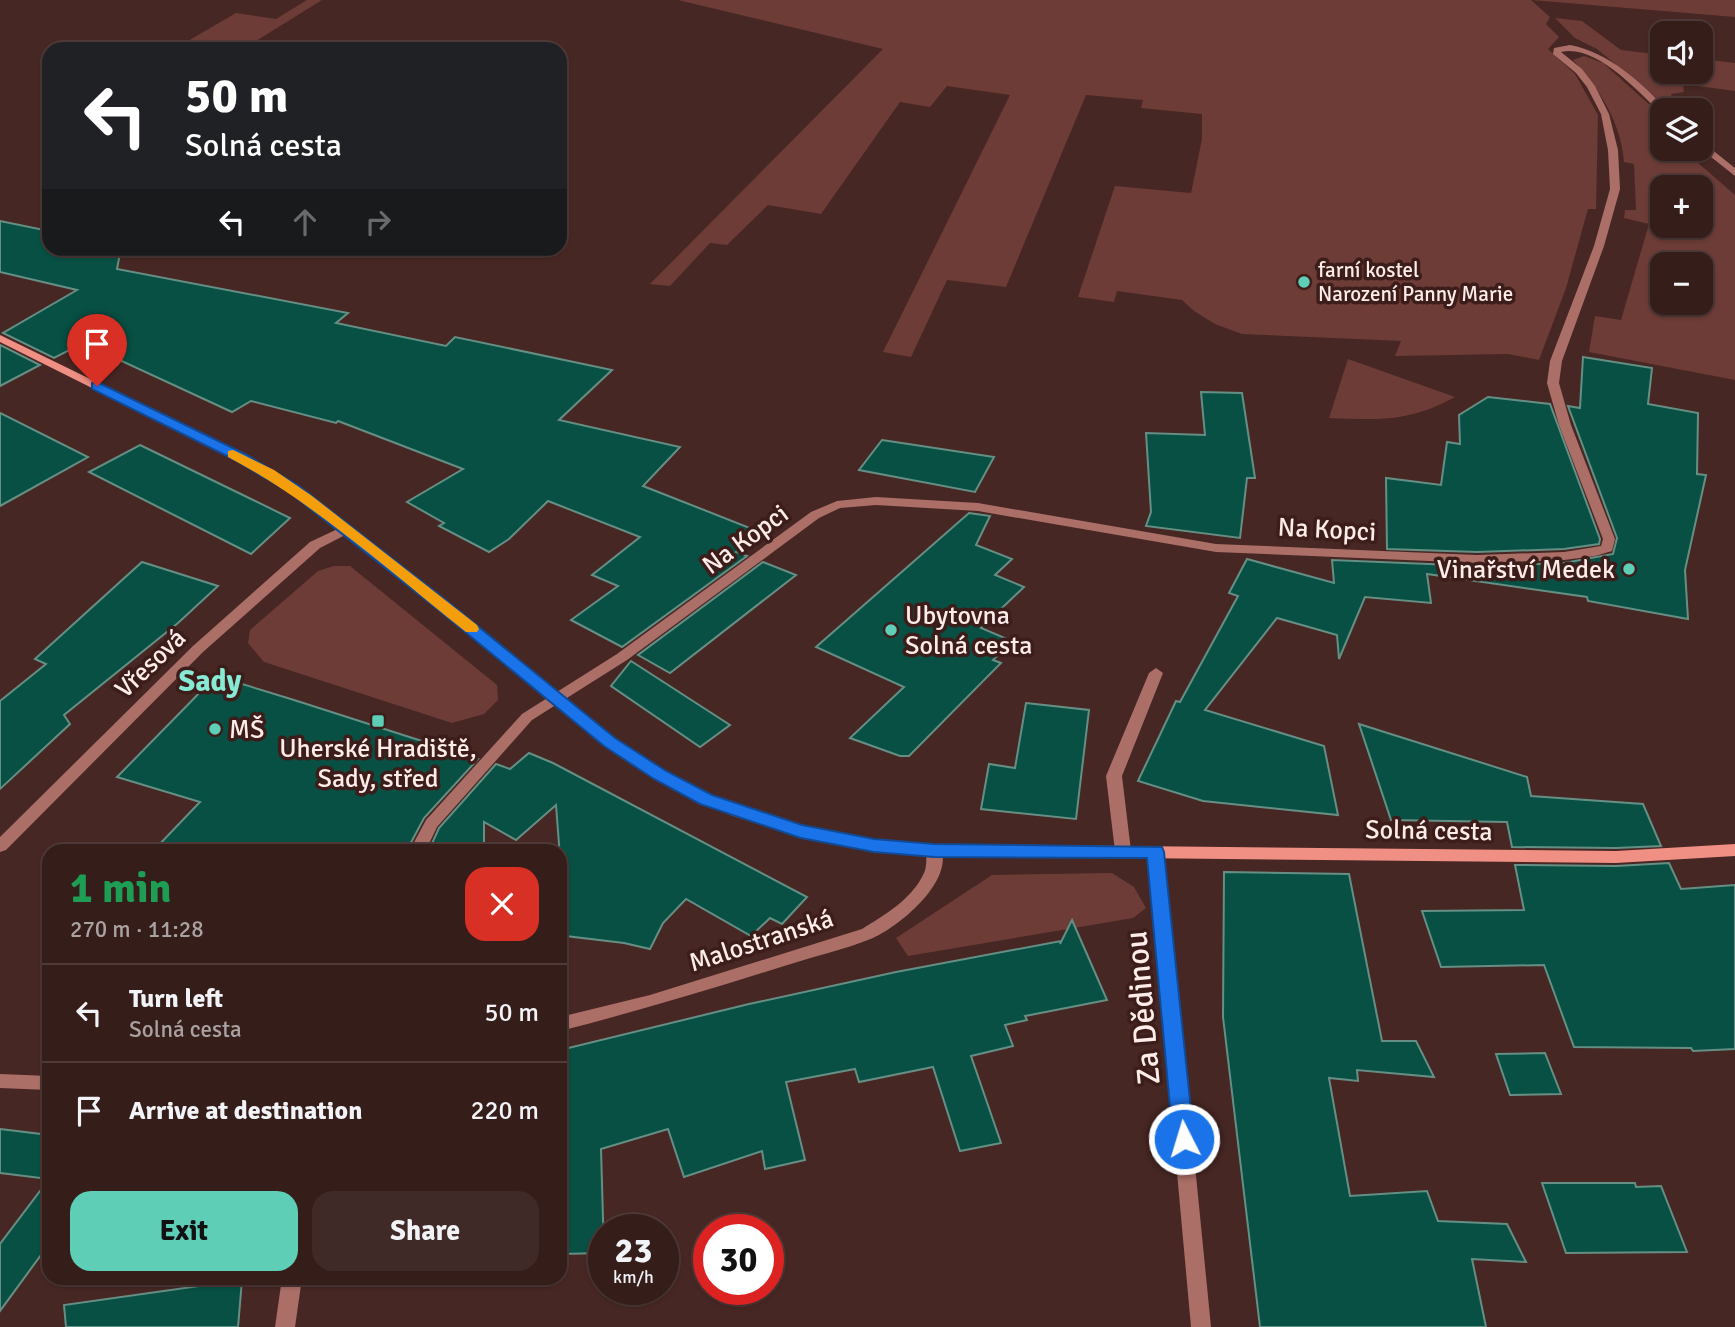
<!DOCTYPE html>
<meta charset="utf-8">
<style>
:root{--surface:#351d1a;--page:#402a27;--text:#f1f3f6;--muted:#aaa2a2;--line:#4f3b39;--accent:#5eceb7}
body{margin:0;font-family:Signika,sans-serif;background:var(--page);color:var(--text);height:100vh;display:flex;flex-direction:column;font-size:26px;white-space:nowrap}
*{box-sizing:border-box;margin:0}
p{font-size:23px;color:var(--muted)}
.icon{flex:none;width:38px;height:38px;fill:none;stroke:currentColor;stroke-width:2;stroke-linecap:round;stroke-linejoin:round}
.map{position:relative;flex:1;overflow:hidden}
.side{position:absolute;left:42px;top:844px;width:525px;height:441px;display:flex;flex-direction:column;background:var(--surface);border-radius:21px;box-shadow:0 2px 5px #0004,0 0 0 2px var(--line)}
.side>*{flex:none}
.banner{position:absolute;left:42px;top:42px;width:525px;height:214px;border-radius:21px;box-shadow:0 2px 5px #0004,0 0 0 2px var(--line);background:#202124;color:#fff;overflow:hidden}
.buttons{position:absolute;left:1650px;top:21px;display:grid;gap:14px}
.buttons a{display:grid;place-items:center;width:63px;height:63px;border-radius:14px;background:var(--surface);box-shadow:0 2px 5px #0004,0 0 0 2px var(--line);font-size:35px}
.speed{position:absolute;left:588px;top:1214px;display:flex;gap:14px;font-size:35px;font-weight:700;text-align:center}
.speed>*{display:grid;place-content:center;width:91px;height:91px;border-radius:50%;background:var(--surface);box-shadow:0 2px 5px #0004,0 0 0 2px var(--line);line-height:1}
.speed small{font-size:18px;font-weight:400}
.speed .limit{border:10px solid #d22;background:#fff;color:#111}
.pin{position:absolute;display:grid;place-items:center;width:60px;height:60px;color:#fff;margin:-72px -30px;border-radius:50% 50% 50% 0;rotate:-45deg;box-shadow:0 0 7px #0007}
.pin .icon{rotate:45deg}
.me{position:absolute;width:77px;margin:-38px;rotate:355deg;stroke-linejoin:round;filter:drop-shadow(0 0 5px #0008)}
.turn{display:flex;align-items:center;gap:24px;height:147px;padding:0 28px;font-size:32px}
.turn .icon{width:91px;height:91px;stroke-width:2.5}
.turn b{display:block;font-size:49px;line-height:60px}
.lanes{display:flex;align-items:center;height:66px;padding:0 28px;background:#0003;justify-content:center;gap:35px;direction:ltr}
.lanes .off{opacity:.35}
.round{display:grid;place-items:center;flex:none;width:74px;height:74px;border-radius:21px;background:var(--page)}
.headline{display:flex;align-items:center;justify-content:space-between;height:119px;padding:0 28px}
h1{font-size:42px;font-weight:700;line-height:52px;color:#1e9e55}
.primary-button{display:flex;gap:14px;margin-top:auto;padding:14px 28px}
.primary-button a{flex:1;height:80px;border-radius:21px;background:var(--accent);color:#111;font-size:28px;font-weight:700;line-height:80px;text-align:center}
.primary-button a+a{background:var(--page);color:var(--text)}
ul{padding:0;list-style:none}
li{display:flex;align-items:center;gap:21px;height:98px;padding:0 28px;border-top:2px solid var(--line)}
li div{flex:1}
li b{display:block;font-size:26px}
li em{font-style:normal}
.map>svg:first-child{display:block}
.green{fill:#6d3c36;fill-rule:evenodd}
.building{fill:#085044;stroke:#658f85;stroke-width:2}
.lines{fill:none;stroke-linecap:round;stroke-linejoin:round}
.street{fill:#ab6f67;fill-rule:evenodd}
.secondary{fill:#f09084;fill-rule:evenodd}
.route{fill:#1a73e8;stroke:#114b97;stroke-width:2}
.slow{fill:#f59e0b}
.poi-dot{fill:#5eceb7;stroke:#3c1d1a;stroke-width:2.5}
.labels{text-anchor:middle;stroke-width:7;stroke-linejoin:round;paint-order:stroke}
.far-poi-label{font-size:21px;fill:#fdece9;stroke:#3c1d1a;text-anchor:start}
.street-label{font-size:26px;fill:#fdece9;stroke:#3c1d1a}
.poi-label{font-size:26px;fill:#fdece9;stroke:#3c1d1a;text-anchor:start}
.quarter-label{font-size:30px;font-weight:bold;fill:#86ead4;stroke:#3c1d1a}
.near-street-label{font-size:32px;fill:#fdece9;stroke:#3c1d1a}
</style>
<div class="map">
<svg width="1735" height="1327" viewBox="0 0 1735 1327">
<rect width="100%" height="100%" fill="#472723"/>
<g class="green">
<polygon points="307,0 322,0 243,49 174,49 236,13 276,19"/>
<polygon points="678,0 1735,0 1735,17 1531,0 1550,17 1546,24 1559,37 1548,49 1575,74 1598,115 1596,209 1588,209 1566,288 1539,360 1508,354 1395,356 1401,341 1242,334 1215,324 1194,311 1182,300 1117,291 1114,302 1078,297 1115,186 1191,193 1202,139 1202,114 1141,108 1143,100 1086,95 1006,287 947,280 911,357 883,352 1010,95 947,86 930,107 900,102 821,214 768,205 727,245 710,243 670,286 650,284 883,49"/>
<polygon points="1555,18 1582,21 1621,50 1662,55 1662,72 1681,72 1684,92 1671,94 1673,100 1657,99 1597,49 1575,38"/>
<path d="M1584,56L1603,63L1662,116V149H1682L1735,195V380L1589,352L1595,316L1621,320L1649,224L1624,218L1625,210H1636L1634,164L1624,162C1621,122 1599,88 1573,60ZM1662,187H1701V226H1662ZM1662,264H1701V303H1662Z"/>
<polygon points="1701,59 1735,63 1735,91 1698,86"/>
<path d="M1348,359L1455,397C1409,422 1380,420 1329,418Z"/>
<polygon points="334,566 350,566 497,685 498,700 484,714 452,723 264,662 248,643 250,630 318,571"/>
<polygon points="1112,873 1134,887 1146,908 1133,918 908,956 896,938 992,875"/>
</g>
<g class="building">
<polygon points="0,221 49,231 49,248 121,248 117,269 348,313 336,323 446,346 455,337 612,370 559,420 680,447 643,486 760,532 736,552 747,556 622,647 571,620 618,586 592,575 640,537 548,501 509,539 489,552 439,526 444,523 407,502 463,469 338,421 336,423 251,401 232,412 83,343 54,358 3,333 77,290 0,272"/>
<polygon points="0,345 40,365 0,386"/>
<polygon points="1583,357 1652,368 1648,404 1698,413 1697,474 1706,475 1685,570 1688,619 1588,601 1587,597 1427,574 1431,603 1365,597 1339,659 1337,635 1277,618 1205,710 1324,746 1338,815 1203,801 1138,781 1176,701 1180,702 1238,596 1229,593 1247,559 1334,583 1332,560 1477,566 1564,563 1613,554 1617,538 1568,406 1580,408"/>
<polygon points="1201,392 1242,393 1255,478 1247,478 1240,538 1146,526 1151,512 1146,433 1205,435"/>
<polygon points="1488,397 1550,404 1600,539 1599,544 1564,549 1477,552 1387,549 1386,478 1441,485 1447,442 1460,444 1459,415"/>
<polygon points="0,413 88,457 0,506"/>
<polygon points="882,440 994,457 975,492 859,470"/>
<polygon points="140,445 249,498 290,518 251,554 89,472"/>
<polygon points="969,513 990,516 976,545 1012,559 995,575 1024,587 981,628 1012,641 993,660 1001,663 909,756 900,756 850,738 904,687 816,647"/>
<polygon points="142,562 218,586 178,623 64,715 70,724 0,789 0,701 46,664 35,659"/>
<polygon points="763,562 796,575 670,673 638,655"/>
<polygon points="631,661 730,725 700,747 611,686"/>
<polygon points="216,676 294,700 478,759 424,818 407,850 154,850 200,802 117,777"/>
<polygon points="1026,703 1089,710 1076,819 981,809 989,764 1015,768"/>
<polygon points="1359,724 1527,777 1531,796 1643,804 1661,846 1616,848 1512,847 1507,822 1391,820"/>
<polygon points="529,753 553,763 807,897 782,924 770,918 751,936 686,899 663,923 650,949 624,943 566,936 556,805 516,840 484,822 484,850 429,850 439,828 496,764 510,769"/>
<polygon points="1669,863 1681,889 1735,885 1735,1049 1693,1051 1691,1048 1574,1047 1544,965 1441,967 1422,911 1524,910 1515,865 1616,866"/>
<polygon points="1224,872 1349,874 1382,1041 1416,1041 1434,1077 1357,1070 1358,1081 1329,1078 1350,1196 1427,1191 1438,1221 1507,1224 1526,1262 1472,1259 1486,1327 1260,1327 1223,1017"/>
<polygon points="1072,920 1107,1000 1025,1016 1027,1020 1005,1025 1013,1046 971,1056 1001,1143 960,1151 933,1067 859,1082 855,1069 786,1082 805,1160 765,1169 762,1151 684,1177 668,1129 601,1149 604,1253 560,1254 560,1050 749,1004 896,972 1061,941 1060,944"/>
<polygon points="1545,1053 1561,1094 1510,1095 1496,1054"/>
<polygon points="0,1129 49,1135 49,1244 0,1311 0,1244 49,1179 0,1173"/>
<polygon points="1542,1183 1635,1183 1636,1187 1661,1186 1687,1252 1566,1253"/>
<polygon points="242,1280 238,1327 66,1327 64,1305"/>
</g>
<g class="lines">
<g class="street">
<path d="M1570,45C1608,52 1641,82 1667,110L1660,112C1636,90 1596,44 1561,52L1582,69L1595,86L1609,114L1618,150L1620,189L1604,246L1562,361L1559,383L1571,425L1615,539L1612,551L1595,556L1564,560L1477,563L1216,552L978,511L876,505L840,508L819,518L627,660L532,720L437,827L426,850H410L426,820L522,714L617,654L811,512L837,501L876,497L978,503L1216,544L1477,555L1564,552L1601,546L1603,539L1559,425L1547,383L1550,361L1594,246L1610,189L1608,150L1601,114L1587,87L1576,73L1553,54L1554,48Z"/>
<polygon points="1701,141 1735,168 1735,176 1701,149"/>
<polygon points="346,525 351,526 352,529 351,532 320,548 203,652 6,850 0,852 0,837 193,646 310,542"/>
<polygon points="1156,668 1163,673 1122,776 1131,851 1129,855 1117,855 1115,851 1106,776 1149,673"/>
<path d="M934,844L940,846C956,880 900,926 873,938C844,950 811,957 781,967C708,990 635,1012 560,1031V1017L650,995L862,929C885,915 913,898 924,873C928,864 925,855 928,846Z"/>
<polygon points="1156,846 1162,848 1164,852 1211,1327 1191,1327 1148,852 1150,848"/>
<polygon points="0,1074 49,1076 49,1090 0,1088"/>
<polygon points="282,1278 302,1278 295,1327 275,1327"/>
</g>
<polygon class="secondary" points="0,335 244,454 298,486 447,601 615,738 683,782 743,808 801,825 874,839 934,844 1616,851 1735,844 1735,856 1616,863 934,856 874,851 801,837 733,816 673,790 605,746 437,607 290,492 236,460 0,342"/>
</g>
<polygon class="route" points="97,382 245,454 299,486 447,601 615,738 666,771 712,795 802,825 874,839 934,844 1162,847 1164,852 1194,1139 1191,1145 1184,1148 1176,1145 1173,1139 1147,858 934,857 874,852 801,838 700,804 654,779 604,746 436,608 289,492 235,460 92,389 92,383"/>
<path class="slow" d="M233,450L274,470L312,496L477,625L479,629L477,632H466C389,571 315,503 228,457V451Z"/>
<g class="poi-dot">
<circle cx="1304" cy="282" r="7"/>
<circle cx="1629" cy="569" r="7"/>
<circle cx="891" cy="630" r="7"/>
<rect x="371" y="714" width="14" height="14" rx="3.5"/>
<circle cx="215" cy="729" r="7"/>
</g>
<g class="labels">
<g class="far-poi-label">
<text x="1318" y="277">farní kostel<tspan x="1318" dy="24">Narození Panny Marie</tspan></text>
</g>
<g class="street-label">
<text transform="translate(1327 529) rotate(3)" y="9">Na Kopci</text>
<text transform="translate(745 539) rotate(-36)" y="9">Na Kopci</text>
<text transform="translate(150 663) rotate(-44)" y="9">Vřesová</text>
<text transform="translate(1429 830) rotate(1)" y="9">Solná cesta</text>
<text transform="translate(761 940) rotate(-18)" y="9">Malostranská</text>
</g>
<g class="poi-label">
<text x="1615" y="578" text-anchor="end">Vinařství Medek</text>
<text x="905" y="624">Ubytovna<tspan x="905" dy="30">Solná cesta</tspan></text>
<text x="229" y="738">MŠ</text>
<text x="378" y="757" text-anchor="middle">Uherské Hradiště,<tspan x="378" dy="30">Sady, střed</tspan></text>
</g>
<g class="quarter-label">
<text x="210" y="691">Sady</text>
</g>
<g class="near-street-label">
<text transform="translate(1142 1008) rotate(-95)" y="11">Za Dědinou</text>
</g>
</g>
</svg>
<div class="buttons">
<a><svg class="icon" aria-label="sound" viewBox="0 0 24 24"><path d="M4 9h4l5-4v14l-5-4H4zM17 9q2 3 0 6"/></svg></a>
<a><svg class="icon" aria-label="layers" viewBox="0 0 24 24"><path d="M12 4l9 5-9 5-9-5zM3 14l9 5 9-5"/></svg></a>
<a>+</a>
<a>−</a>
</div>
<div class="speed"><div>23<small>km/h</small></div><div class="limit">30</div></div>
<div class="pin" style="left:97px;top:386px;background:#d93025"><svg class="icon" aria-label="arrive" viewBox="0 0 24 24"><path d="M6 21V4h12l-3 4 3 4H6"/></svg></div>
<svg class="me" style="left:1184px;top:1139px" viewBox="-20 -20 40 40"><circle r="17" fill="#1a73e8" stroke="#fff" stroke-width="3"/><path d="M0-11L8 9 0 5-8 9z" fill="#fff"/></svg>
<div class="banner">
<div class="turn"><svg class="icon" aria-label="left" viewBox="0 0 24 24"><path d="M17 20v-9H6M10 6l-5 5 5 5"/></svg><div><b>50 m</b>Solná cesta</div></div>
<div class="lanes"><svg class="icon" aria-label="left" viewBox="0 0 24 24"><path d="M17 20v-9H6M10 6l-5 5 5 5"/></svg><svg class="icon off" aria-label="ahead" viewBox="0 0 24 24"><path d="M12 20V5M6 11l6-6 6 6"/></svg><svg class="icon off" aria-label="right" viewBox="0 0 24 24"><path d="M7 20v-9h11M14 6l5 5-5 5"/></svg></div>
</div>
<section class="side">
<div class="headline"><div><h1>1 min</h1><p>270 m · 11:28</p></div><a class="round" style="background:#d93025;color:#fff"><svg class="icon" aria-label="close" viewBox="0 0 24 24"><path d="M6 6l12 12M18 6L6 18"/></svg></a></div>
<ul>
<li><svg class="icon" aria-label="left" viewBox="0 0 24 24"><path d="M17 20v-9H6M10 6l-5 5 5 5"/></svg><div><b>Turn left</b><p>Solná cesta</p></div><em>50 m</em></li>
<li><svg class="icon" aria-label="arrive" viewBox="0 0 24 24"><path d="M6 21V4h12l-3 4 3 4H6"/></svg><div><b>Arrive at destination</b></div><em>220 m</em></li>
</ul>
<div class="primary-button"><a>Exit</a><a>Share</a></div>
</section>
</div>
